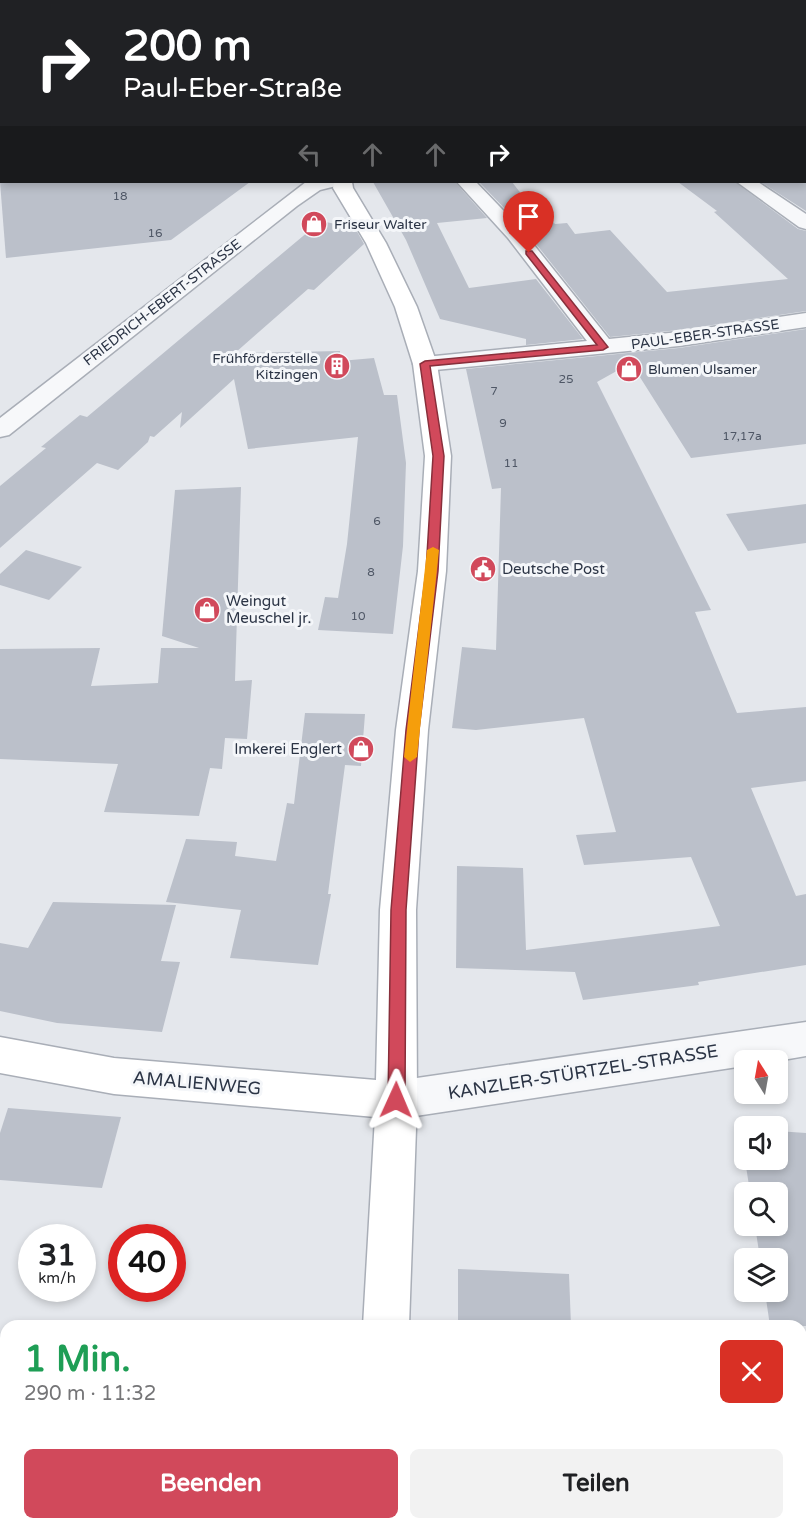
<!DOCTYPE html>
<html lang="de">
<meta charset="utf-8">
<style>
:root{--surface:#fff;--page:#f2f2f2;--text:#202124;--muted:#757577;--accent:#d1495b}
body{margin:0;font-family:"Varela Round",sans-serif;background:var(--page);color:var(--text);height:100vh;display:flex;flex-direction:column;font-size:22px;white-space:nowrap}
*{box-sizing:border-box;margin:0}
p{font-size:20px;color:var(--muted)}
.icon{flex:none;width:33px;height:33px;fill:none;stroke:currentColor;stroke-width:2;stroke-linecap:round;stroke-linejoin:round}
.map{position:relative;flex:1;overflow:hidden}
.drawer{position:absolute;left:0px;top:1320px;width:807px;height:210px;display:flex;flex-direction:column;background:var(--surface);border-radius:18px 18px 0 0;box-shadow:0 3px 9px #0003}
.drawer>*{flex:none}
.banner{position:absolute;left:0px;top:0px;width:807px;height:183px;box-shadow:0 3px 9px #0003;background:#202124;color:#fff;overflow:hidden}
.needle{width:39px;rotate:349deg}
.fabs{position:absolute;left:734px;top:1050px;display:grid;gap:12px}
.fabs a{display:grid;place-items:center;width:54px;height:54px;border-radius:9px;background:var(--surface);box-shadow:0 3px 9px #0003;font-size:30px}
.speed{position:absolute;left:18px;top:1224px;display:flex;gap:12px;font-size:30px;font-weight:700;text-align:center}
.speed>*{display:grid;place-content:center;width:78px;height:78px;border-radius:50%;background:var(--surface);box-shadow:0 3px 9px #0003;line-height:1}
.speed small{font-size:15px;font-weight:400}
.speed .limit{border:9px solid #d22;background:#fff;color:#111}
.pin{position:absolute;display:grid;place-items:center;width:51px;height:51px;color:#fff;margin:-62px -26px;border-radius:50% 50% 50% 0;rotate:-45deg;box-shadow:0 0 6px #0007}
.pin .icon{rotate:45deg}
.me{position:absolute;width:66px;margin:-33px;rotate:1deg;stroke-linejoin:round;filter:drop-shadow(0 0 4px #0008)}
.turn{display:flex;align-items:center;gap:21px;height:126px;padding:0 24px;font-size:27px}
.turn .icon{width:78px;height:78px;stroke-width:2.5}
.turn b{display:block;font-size:42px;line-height:51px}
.lanes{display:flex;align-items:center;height:57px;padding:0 24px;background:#0003;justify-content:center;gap:30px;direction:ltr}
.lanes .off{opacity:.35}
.round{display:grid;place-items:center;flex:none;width:63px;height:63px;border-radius:9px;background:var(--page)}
.summary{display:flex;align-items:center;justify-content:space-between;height:102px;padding:0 24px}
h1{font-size:36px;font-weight:700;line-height:45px;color:#1e9e55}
.primary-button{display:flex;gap:12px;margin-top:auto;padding:12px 24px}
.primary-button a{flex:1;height:69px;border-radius:9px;background:var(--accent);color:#fff;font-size:24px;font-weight:700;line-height:69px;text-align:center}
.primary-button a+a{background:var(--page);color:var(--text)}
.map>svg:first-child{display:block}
.green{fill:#c9d6c5}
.building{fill:#bbc0ca}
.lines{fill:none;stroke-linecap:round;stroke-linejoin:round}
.street-casing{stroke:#a9aeb7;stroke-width:3}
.secondary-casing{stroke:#a9aeb7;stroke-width:3}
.street{fill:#f7f8fa;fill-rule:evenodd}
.secondary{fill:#fff;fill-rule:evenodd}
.route{fill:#d1495b;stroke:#882f3b;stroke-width:1.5}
.slow{fill:#f59e0b}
.labels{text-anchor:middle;stroke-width:6;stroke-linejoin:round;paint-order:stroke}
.number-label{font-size:12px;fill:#4f5766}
.far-poi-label{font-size:14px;fill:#2b3445;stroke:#f4f6f9;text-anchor:start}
.far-street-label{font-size:14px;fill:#2b3445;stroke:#f4f6f9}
.poi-label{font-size:15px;fill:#2b3445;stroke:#f4f6f9;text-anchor:start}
.near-street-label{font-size:18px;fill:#2b3445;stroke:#f4f6f9}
</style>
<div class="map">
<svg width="806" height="1530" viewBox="0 0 806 1530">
<rect width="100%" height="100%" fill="#e4e7ec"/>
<polygon class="green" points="72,0 408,0 411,1 64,1"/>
<g class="building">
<polygon points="0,182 250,182 171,240 6,258"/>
<polygon points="373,182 455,182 487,218 437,223 469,288 536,279 583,339 526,345 526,339 440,319 406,240"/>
<polygon points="479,182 512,182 536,213 511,215"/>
<polygon points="678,182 735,182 798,229 806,231 806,311 679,330 610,337 521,225 553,222 555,224 567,223 575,234 610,230 667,292 788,279 714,212 717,211"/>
<polygon points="761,182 806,182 806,211"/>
<polygon points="321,221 355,228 364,244 314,290 308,289 235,353 340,351 340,361 374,358 384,395 397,395 406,463 403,546 393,634 318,630 325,597 338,598 347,544 358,437 248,449 234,379 180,428 182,412 154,437 150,436 148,442 118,470 97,463 0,548 0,486 46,448 41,447 80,415 87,417"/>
<polygon points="806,329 806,444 691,458 631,363 597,382 711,610 695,612 737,713 806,707 806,781 751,788 796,896 806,894 806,965 698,982 699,985 583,1000 575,972 456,968 457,866 523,868 526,950 720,926 691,857 584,865 576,835 616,832 584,718 476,730 452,728 462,647 496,650 501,488 492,489 466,369 679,348"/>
<polygon points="241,487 235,681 252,680 247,739 225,738 222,769 210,768 199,816 104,812 118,764 0,759 0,649 100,648 91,686 158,683 161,648 199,648 162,636 175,490"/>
<polygon points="806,504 806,543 748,551 726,514"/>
<polygon points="26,550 82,567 49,600 0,585 0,574"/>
<polygon points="305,713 365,714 361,766 345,765 328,894 331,894 318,965 230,958 241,910 166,902 186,839 237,842 235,856 276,861 287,803 294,804"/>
<polygon points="53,902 176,905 161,961 180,962 162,1032 57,1023 0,1011 0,943 28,948"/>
<polygon points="8,1108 121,1117 102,1188 0,1180 0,1133"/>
<polygon points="777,1131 806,1133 806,1326 770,1326 765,1292 777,1292 777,1258 760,1258 755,1226 777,1226 777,1192 750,1192 745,1160 777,1160"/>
<polygon points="458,1269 569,1274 571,1326 458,1326"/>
</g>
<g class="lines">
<defs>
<g id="street">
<polygon points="30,0 51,0 29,2"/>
<polygon points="716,0 736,0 715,2"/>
<rect x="0" y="4" width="2" height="8"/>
<polygon points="306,182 338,182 336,186 320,190 297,206 9,435 0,437 0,418"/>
<polygon points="457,182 476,182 522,230 609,339 679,332 806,313 806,327 679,346 425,371 417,369 413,364 417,359 425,357 587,341 508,238"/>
<polygon points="737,182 758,182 806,214 806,229 799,227"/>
<polygon points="806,1022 806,1056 777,1061 744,1060 744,1066 396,1119 381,1113 375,1100 381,1087 396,1081"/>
</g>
<g id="secondary">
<polygon points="456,0 470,0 471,2 456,2"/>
<polygon points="334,182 352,182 353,188 386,243 417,307 437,364 451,456 446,571 428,730 416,910 417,1100 409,1326 363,1326 375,1117 114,1094 0,1073 0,1037 114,1058 376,1080 380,910 396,730 418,571 425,456 413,364 395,307 366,243 333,188"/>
<polygon points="348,1524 400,1524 399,1530 347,1530"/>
</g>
</defs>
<use href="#street" class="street-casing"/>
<use href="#secondary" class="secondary-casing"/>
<use href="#street" class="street"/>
<use href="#secondary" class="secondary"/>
</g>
<polygon class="route" points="526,251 532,251 608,347 603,350 430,366 444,456 438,571 419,730 406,910 405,1100 402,1106 396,1108 390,1106 388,1100 391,910 406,730 426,571 433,456 420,364 425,361 597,345 526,254"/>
<polygon class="slow" points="433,547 439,550 417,757 410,762 404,757 427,550"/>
<defs>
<symbol id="shop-disc" viewBox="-11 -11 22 22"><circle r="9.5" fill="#d1495b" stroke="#f4f6f9"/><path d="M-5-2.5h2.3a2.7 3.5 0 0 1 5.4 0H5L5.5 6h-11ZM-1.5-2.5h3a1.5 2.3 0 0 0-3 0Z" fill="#fff"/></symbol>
<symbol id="building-disc" viewBox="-11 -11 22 22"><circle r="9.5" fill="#d1495b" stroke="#f4f6f9"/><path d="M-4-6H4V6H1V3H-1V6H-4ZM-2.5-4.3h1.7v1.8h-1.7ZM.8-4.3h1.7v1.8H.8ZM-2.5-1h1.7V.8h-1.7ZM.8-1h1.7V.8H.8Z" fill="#fff"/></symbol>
<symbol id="civic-disc" viewBox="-11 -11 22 22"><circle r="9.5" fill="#d1495b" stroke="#f4f6f9"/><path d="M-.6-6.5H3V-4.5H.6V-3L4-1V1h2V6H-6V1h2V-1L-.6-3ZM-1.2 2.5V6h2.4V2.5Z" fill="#fff"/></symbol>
</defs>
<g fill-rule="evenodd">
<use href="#shop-disc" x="299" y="209" width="30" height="30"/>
<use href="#building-disc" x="322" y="351" width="30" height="30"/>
<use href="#shop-disc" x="614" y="354" width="30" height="30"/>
<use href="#civic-disc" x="468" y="554" width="30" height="30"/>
<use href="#shop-disc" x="192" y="595" width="30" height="30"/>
<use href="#shop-disc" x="346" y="734" width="30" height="30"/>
</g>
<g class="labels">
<g class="number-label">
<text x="120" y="200">18</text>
<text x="155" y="237">16</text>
<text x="566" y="383">25</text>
<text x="494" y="395">7</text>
<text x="503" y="427">9</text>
<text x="742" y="440">17,17a</text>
<text x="511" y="467">11</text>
<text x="377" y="525">6</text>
<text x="371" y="576">8</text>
<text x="358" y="620">10</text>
</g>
<g class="far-poi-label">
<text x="334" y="229">Friseur Walter</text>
<text x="318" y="363" text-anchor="end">Frühförderstelle<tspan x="318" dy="16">Kitzingen</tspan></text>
<text x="648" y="374">Blumen Ulsamer</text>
</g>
<g class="far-street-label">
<text transform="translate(162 302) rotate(-38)" y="5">FRIEDRICH-EBERT-STRASSE</text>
<text transform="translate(705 334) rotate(-8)" y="5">PAUL-EBER-STRASSE</text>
</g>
<g class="poi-label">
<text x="502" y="574">Deutsche Post</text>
<text x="226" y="606">Weingut<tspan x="226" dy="17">Meuschel jr.</tspan></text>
<text x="342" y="754" text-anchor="end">Imkerei Englert</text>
</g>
<g class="near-street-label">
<text transform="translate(583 1072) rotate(-9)" y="6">KANZLER-STÜRTZEL-STRASSE</text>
<text transform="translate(197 1083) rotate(5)" y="6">AMALIENWEG</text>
</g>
</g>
</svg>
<div class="fabs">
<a><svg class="needle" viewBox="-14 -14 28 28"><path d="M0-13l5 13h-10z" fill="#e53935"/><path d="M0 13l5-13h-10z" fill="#757577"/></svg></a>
<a><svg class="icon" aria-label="sound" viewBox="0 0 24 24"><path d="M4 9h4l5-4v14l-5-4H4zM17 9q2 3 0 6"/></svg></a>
<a><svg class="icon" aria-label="search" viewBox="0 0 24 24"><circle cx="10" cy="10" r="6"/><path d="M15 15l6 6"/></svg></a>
<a><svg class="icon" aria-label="layers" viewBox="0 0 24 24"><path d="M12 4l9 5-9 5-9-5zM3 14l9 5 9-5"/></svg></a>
</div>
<div class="speed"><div>31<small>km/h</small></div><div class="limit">40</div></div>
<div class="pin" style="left:529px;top:253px;background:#d93025"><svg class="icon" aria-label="arrive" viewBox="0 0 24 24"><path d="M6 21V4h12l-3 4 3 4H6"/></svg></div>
<svg class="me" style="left:396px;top:1100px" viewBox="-20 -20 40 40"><path d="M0-17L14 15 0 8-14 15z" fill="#d1495b" stroke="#fff" stroke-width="4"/></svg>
<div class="banner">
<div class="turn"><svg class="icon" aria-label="right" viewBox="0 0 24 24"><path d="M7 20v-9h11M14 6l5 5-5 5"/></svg><div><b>200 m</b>Paul-Eber-Straße</div></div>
<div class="lanes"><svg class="icon off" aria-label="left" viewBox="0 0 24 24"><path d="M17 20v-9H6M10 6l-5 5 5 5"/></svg><svg class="icon off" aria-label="ahead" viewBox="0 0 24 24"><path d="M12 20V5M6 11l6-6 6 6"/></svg><svg class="icon off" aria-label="ahead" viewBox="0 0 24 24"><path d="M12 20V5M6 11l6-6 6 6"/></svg><svg class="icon" aria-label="right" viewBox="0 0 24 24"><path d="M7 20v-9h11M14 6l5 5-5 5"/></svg></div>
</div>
<section class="drawer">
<div class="summary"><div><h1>1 Min.</h1><p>290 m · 11:32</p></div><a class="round" style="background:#d93025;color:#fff"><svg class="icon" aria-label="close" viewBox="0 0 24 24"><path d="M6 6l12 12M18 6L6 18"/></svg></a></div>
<div class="primary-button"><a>Beenden</a><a>Teilen</a></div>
</section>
</div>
